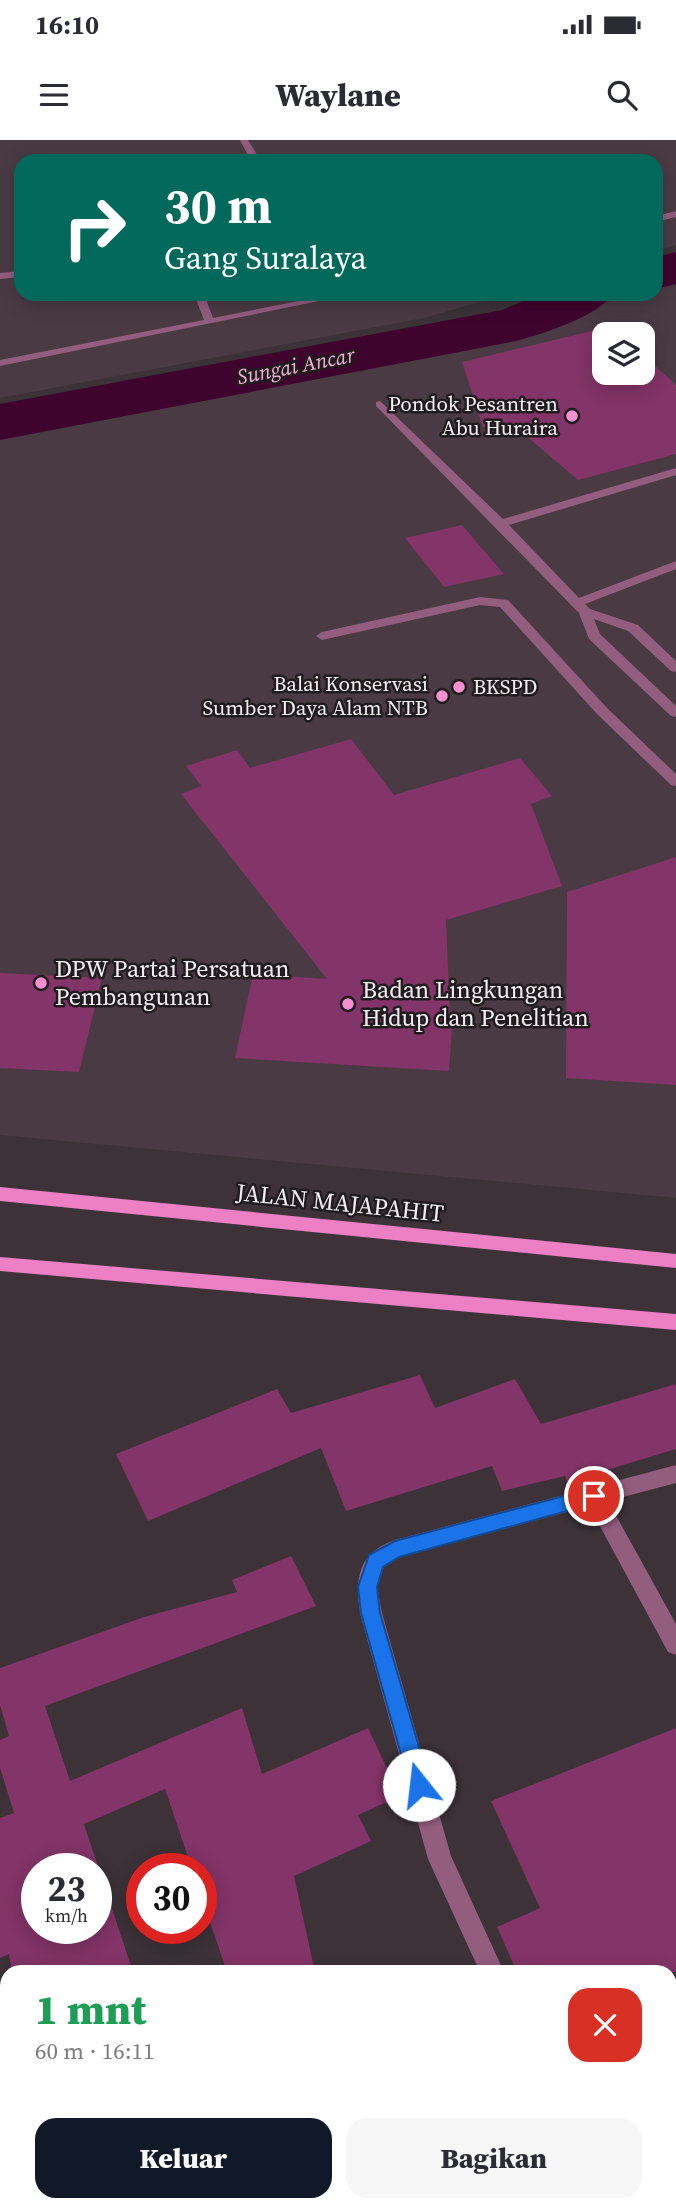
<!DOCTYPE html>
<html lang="id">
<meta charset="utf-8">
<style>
:root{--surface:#fff;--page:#f7f7f7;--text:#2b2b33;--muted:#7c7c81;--accent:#111827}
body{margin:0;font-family:"Source Serif 4",serif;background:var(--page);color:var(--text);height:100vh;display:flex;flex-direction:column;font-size:26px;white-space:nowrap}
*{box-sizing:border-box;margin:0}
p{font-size:23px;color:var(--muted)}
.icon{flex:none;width:38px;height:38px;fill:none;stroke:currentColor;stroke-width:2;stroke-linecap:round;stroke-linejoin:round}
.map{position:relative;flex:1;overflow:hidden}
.details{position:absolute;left:0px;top:1825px;width:677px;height:247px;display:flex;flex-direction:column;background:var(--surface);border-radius:21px 21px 0 0;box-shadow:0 4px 18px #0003}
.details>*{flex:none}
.banner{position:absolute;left:14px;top:14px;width:649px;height:147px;border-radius:21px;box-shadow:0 4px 18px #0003;background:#00695c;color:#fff;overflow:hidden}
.tools{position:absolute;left:592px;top:182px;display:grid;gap:14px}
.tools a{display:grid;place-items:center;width:63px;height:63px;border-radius:14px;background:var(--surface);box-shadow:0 4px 18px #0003;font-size:35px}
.speed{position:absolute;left:21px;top:1713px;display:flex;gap:14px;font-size:35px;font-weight:700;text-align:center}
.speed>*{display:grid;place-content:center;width:91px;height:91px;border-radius:50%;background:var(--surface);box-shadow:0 4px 18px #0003;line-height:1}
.speed small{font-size:18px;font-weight:400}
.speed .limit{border:10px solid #d22;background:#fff;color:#111}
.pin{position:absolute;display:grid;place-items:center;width:60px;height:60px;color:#fff;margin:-30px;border:4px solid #fff;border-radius:50%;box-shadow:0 2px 7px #0007}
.me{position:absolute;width:77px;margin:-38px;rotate:344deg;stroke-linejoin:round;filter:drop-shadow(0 0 5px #0008)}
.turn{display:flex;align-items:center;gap:24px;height:147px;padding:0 35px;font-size:32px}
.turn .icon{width:91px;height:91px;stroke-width:2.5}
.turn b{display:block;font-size:49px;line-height:60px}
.round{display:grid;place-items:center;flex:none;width:74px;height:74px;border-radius:21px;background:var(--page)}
.overview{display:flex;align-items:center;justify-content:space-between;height:119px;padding:0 35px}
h1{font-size:42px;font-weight:800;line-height:52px;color:#1e9e55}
.cta{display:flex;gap:14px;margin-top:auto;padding:14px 35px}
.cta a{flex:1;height:80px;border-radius:21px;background:var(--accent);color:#fff;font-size:28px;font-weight:800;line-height:80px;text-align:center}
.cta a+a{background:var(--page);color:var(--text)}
.status{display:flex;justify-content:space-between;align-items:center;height:49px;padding:0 35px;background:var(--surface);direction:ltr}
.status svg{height:19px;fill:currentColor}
header{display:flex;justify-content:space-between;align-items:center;height:91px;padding:0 35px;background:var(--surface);font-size:32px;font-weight:800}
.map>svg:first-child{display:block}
.built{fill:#4a3a44;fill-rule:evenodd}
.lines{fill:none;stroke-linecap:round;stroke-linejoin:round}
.river{fill:#3f042e;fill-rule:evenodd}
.building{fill:#833468;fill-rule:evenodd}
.service{fill:#935d7e;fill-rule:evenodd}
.minor{fill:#935d7e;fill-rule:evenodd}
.primary{fill:#ed80c5;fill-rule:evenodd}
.route{fill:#1a73e8;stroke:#114b97;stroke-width:2}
.poi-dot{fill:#f690d0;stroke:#201c1e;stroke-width:2.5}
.labels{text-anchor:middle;stroke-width:5;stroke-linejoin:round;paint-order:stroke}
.far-water-label{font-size:21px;font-style:italic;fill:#f4b1d9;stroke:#201c1e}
.far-poi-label{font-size:21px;fill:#f4edf1;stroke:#201c1e;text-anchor:end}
.poi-label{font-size:24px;fill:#f4edf1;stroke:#201c1e;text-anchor:start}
.street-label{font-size:24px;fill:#f4edf1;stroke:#201c1e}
</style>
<div class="status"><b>16:10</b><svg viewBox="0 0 49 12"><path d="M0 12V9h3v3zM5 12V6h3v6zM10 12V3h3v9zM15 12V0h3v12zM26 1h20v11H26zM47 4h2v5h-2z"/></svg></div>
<header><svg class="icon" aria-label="menu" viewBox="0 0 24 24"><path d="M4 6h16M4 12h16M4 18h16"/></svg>Waylane<svg class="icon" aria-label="search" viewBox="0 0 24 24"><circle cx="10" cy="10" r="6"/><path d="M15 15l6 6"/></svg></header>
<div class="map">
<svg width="676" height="2071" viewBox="0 0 676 2071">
<rect width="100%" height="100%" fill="#3c3238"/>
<g class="built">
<polygon points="0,0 676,0 676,105 656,111 656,21 21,21 21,154 507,154 424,178 0,258"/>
<path d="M676,136V1058L0,995V298L403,217L402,215L576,174L629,154H656V144ZM604,194H642V233H604Z"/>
</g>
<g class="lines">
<g class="river">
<polygon points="676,112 676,144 656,149 656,117"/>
<path d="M540,154H613C598,176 543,194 516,201L0,300V264L502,170Z"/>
</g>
</g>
<g class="building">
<polygon points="613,186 622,194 604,194 604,233 642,233 642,214 676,245 676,314 578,340 511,283 483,287 462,222"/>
<polygon points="462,385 504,434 444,447 405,398"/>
<polygon points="351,599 394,655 520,618 552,656 531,664 562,746 446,780 450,874 453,874 449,931 235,918 253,834 327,839 181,654 201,646 186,626 237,610 250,628"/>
<polygon points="676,717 676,945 566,938 567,752"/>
<polygon points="0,833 102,838 79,932 0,928"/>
<polygon points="420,1235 435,1268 515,1239 541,1284 676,1244 676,1309 567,1342 565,1336 502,1351 492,1326 346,1371 321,1308 148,1381 116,1314 277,1249 291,1273"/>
<path d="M291,1416L316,1466L45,1566L70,1641L242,1568L262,1634L368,1588L400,1656L358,1675L371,1701L294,1736L315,1832H227L201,1756V1729H192L165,1649L84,1684L133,1832H12L9,1814L0,1818V1678L14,1673L0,1628V1600L9,1596L0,1565V1528L144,1477L237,1452L232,1440ZM37,1729H96V1788H37Z"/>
<polygon points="676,1588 676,1832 517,1832 497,1787 540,1768 491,1661"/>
</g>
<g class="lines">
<g class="service">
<polygon points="240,0 248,0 261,21 251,21"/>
<polygon points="676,71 676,77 656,82 656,76"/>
<polygon points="21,131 21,137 0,139 0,133"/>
<polygon points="194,154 204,154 213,178 334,154 354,154 0,226 0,220 204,180"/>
</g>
<g class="minor">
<polygon points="380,261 503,379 676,328 676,335 509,385 579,458 676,421 676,429 585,464 590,469 638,485 676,521 676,532 671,531 628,491 594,479 600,494 676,566 676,577 671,576 589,499 579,473 376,266 376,262"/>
<polygon points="480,457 508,460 607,568 676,634 676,646 671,645 597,574 500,467 480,465 322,500 316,496 322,492"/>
<path d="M676,1325V1343L608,1361L676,1484V1515L668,1512L589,1366L400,1417L384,1427L377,1447L382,1473L451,1716L504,1832H480L428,1719L360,1473C355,1437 358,1413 395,1400Z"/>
<polygon points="572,2065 598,2065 600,2071 574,2071"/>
</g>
<g class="primary">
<polygon points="0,1047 676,1114 676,1128 0,1061"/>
<polygon points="0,1117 676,1174 676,1190 0,1131"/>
</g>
</g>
<polygon class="route" points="594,1348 600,1350 603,1356 600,1362 399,1417 383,1427 377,1447 380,1473 430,1645 427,1653 419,1656 412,1653 361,1473 358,1447 369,1415 395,1401"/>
<g class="poi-dot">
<circle cx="572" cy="276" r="7"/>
<circle cx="459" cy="547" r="7"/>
<circle cx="442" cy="556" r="7"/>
<circle cx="41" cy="843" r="7"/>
<circle cx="348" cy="864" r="7"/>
</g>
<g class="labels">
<g class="far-water-label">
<text transform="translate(296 226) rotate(-11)" y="7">Sungai Ancar</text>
</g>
<g class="far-poi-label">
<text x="558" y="271">Pondok Pesantren<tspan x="558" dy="24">Abu Huraira</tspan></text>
<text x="428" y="551">Balai Konservasi<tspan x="428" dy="24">Sumber Daya Alam NTB</tspan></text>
<text x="473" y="554" text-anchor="start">BKSPD</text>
</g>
<g class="poi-label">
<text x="55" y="837">DPW Partai Persatuan<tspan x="55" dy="28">Pembangunan</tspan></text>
<text x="362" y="858">Badan Lingkungan<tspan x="362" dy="28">Hidup dan Penelitian</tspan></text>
</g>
<g class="street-label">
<text transform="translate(340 1063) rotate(6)" y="8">JALAN MAJAPAHIT</text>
</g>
</g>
</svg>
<div class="tools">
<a><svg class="icon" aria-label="layers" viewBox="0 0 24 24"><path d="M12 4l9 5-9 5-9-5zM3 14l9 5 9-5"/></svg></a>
</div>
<div class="speed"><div>23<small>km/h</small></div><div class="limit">30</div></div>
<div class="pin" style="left:594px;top:1356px;background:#d93025"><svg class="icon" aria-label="arrive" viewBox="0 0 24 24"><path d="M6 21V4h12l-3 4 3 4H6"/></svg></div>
<svg class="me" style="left:419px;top:1645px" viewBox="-20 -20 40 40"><circle r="19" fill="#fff"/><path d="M0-13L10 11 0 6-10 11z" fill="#1a73e8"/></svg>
<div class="banner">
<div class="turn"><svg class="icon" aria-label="right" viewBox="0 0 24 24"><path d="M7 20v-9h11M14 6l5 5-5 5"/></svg><div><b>30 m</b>Gang Suralaya</div></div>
</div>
<section class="details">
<div class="overview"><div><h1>1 mnt</h1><p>60 m · 16:11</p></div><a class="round" style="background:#d93025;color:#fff"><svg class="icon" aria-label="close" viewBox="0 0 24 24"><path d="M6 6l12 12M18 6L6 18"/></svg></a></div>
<div class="cta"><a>Keluar</a><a>Bagikan</a></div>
</section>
</div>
